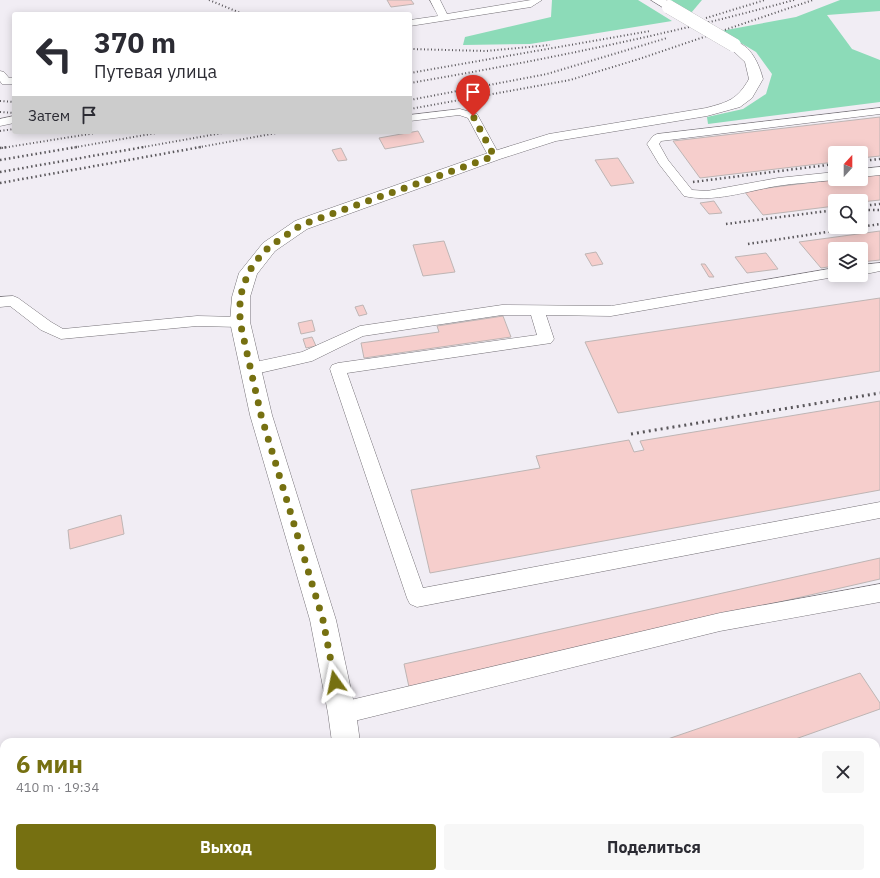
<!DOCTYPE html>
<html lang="ru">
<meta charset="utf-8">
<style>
:root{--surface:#fff;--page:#f7f7f7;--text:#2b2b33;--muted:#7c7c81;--accent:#767011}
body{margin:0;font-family:"IBM Plex Sans",sans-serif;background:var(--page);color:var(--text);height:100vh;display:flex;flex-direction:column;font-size:15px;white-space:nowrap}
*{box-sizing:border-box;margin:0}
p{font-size:13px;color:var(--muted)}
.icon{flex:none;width:22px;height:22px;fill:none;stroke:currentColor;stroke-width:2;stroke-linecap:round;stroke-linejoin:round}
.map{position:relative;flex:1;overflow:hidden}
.panel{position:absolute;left:0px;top:738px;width:880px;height:140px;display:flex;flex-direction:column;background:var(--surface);border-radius:12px 12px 0 0;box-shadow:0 2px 10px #0003}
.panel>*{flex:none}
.banner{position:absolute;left:12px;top:12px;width:400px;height:122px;border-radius:4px;box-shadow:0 2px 10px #0003;background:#fff;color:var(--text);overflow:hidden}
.needle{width:26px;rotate:21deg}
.buttons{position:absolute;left:828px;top:146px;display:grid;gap:8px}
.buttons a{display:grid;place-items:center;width:40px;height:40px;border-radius:4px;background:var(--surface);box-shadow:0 2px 10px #0003;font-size:20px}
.pin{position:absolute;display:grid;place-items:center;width:34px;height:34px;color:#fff;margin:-41px -17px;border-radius:50% 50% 50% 0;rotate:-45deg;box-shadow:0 0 4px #0007}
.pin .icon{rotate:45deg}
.me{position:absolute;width:44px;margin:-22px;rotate:348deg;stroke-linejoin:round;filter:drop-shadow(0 0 3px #0008)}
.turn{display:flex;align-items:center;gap:14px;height:84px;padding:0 16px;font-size:18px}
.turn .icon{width:52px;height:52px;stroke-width:2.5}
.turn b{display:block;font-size:28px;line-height:34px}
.then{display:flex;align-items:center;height:38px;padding:0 16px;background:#0003;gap:8px;font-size:15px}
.round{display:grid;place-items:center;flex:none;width:42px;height:42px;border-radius:4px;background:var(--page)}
.headline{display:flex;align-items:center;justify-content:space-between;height:68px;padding:0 16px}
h1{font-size:24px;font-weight:800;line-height:30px;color:var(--accent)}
.primary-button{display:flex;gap:8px;margin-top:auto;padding:8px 16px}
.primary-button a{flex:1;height:46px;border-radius:4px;background:var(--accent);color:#fff;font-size:16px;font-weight:800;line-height:46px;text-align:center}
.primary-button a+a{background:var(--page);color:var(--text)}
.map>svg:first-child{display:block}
.green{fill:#8cdbb8}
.building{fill:#f6cecc;stroke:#beb5b4}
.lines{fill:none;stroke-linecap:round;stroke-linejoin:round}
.minor-casing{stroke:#767278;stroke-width:1}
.major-casing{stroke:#767278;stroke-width:1}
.minor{fill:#fff;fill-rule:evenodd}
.major{fill:#fff;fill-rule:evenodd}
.rail-far2{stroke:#5a575b;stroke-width:2;stroke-dasharray:1 2.5;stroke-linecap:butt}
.rail-far1{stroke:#5a575b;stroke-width:2.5;stroke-dasharray:1.5 3;stroke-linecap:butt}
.rail{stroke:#5a575b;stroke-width:3;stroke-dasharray:2 4;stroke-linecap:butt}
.major-bridge-casing{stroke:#767278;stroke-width:14;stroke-linecap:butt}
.major-bridge{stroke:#fff;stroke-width:14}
.route{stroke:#767011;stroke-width:7;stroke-dasharray:0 12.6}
</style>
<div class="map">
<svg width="880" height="878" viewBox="0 0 880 878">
<rect width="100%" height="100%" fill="#f1edf4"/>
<g class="green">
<polygon points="552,0 638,0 672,21 530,44 463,45 465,37 551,17"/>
<polygon points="669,0 702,0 691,13"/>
<polygon points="840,0 880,0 880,11 827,15 852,49 880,60 880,102 708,124 707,117 743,109 766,94 772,74 756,52 721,31 796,17"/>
</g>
<g class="building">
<polygon points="387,0 411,0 414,4 391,7"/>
<polygon points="880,117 880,156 861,158 861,153 835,153 835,162 700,178 673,141"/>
<polygon points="418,131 424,142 385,149 379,138"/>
<polygon points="341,148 347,160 338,161 332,150"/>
<polygon points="618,158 634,183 611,186 595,160"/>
<polygon points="880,174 880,200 861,202 835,201 835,206 763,215 744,191 838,179 861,179 861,176"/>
<polygon points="714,201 722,213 709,214 700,203"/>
<polygon points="880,231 880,260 861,262 861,249 835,249 835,266 821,268 799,242"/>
<polygon points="444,241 455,272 423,276 413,245"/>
<polygon points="596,252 603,264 592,266 585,254"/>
<polygon points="766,253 778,269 747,273 735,257"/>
<polygon points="701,264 705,264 714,277 709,277"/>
<polygon points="880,298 880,371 618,413 585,342"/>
<polygon points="363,305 367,314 359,316 355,307"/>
<polygon points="503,316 511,337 364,358 361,343 439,332 437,326"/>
<polygon points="312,320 315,331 301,334 298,323"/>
<polygon points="312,337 316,346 306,348 303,339"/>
<polygon points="880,401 880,490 430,573 411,490 540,468 536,456 629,440 634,452 644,450 640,441"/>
<polygon points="121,515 124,534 70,549 68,530"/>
<polygon points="880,558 880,579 409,687 404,664"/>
<polygon points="860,673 880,703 880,709 787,742 659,742"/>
</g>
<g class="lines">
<defs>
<g id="minor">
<polygon points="430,0 440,0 447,14 531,0 542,0 531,7 410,26 410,20 438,16"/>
<polygon points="0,71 4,72 9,78 14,78 14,84 2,84 0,81"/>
<path d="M880,108V114L661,141L659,144L668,160L692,190L707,191L778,178L835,172V179H838L835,180C816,182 796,183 777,186C747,191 714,203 684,196L659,164L647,144L653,136L657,134Z"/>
<polygon points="460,109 477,114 500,156 498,159 490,159 468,118 459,115 410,121 410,115"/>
<polygon points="14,116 14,123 0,126 0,119"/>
<polygon points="880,167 880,175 861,177 861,169"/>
<polygon points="880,263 880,271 861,275 861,265"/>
<polygon points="835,268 835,275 841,275 840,276 611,316 546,315 554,339 551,343 347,373 423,588 880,502 880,518 417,607 410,604 407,598 330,369 332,365 338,363 537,335 531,315 502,315 363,336 312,361 251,375 245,373 243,369 245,365 251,363 302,352 360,326 502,305 611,306"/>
<polygon points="13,296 18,298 51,322 63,329 197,316 240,317 245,318 247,322 245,326 240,327 197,326 61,339 41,330 10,306 0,307 0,297"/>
<polygon points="880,584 880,602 720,631 342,724 334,721 331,713 334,705 342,702 720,613"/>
<polygon points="813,874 838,874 839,878 814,878"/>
</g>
<g id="major">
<polygon points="651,0 666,0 675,7 669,11"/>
<path d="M734,41C751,45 759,64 763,79L752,98L740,107L707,116L556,141L500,159L307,229L275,251L257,274L250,297V322L272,415L336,620L356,713L360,742H332L328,713L310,620L250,415L230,322L232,297L239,273L263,243L295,221L311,215L488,153L549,134L706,108C728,102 737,100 749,79L745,62L727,45Z"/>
<polygon points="880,773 880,803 876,805 876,775"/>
<polygon points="339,874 371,874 370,878 338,878"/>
<polygon points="634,874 675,874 673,878 632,878"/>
</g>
</defs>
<use href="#minor" class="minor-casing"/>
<use href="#major" class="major-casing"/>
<use href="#minor" class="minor"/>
<use href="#major" class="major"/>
<g class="rail-far2">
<polyline points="209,0 243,14"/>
<polyline points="706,18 765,0"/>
<polyline points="410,49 486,51 550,45"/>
<polyline points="410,73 650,31"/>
<path d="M410,83C539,61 667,35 794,0"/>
<polyline points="410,100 547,74 667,38"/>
<polyline points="0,101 14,102"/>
<polyline points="410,109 570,80 639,59 813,0"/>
<polyline points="0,112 14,113"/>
<polyline points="0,131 14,129"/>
<polyline points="2,148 102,132"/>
<polyline points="71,148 162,132"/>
<polyline points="138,148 228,132"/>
<polyline points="195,148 282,132"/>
</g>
<g class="rail-far1">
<polyline points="0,148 8,147"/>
<polyline points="0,160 77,147"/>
<polyline points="861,161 880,159"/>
<polyline points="0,172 144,147"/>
<polyline points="693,182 835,164"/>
<polyline points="0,183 201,147"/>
<polyline points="861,206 880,204"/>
<polyline points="864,210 880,210"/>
<polyline points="726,224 835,210"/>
<polyline points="748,244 880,224"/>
</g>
<polyline class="rail" points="631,434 880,393"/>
<defs>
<polyline id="major-bridge" points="669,7 734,45"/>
</defs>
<use href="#major-bridge" class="major-bridge-casing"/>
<use href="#major-bridge" class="major-bridge"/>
</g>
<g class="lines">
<polyline class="route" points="335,682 323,620 261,415 240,322 240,297 248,273 257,260 269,247 301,225 494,156 473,116"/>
</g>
</svg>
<div class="buttons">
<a><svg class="needle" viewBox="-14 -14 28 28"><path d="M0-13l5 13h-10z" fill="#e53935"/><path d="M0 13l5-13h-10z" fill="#7c7c81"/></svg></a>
<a><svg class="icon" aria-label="search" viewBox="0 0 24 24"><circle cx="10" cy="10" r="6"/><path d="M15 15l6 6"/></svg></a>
<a><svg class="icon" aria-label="layers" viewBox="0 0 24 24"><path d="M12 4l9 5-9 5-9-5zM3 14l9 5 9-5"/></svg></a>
</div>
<div class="pin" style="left:473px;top:116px;background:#d93025"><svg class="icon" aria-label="arrive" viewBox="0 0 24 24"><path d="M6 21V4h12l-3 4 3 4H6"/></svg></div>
<svg class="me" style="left:335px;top:682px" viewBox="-20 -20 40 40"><path d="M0-17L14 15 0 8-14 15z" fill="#767011" stroke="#fff" stroke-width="4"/></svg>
<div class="banner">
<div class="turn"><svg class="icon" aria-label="left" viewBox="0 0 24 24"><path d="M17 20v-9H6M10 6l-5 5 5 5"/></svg><div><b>370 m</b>Путевая улица</div></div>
<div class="then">Затем<svg class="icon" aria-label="arrive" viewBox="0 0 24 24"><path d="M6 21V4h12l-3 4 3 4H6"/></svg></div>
</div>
<section class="panel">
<div class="headline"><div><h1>6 мин</h1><p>410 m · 19:34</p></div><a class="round"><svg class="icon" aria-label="close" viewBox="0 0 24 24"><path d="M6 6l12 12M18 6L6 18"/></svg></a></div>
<div class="primary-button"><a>Выход</a><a>Поделиться</a></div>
</section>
</div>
